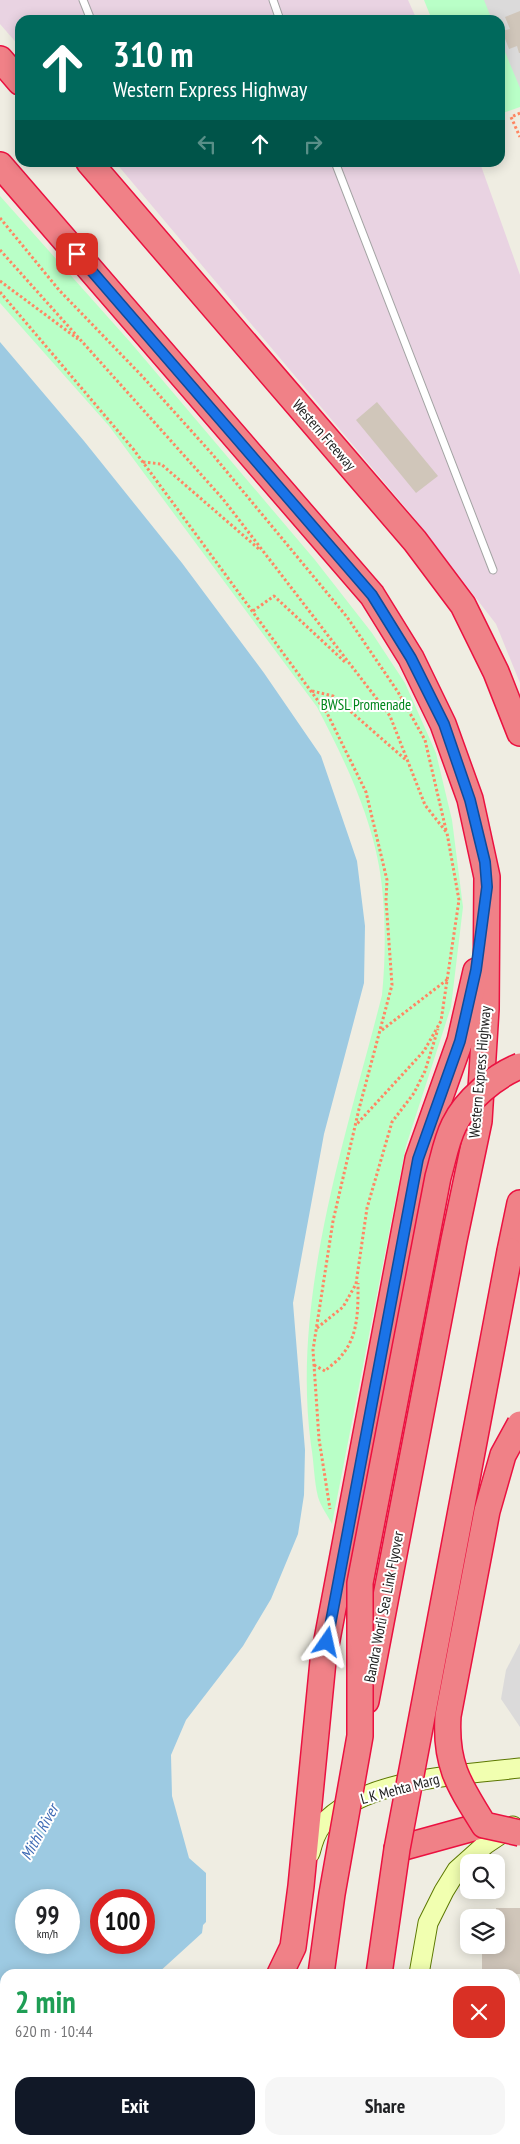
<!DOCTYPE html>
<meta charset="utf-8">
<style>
:root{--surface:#fff;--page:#f6f6f6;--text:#202124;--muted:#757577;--accent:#111827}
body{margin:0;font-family:"PT Sans Narrow",sans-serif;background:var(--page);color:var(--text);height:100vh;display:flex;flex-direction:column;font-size:19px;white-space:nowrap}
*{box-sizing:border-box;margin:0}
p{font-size:16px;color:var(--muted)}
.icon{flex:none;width:28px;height:28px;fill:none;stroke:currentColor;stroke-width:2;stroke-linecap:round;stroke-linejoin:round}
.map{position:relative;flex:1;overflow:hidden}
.sheet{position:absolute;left:0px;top:1969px;width:520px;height:176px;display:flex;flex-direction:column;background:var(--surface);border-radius:15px 15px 0 0;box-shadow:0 2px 12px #0003}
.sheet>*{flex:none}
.hud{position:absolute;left:15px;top:15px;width:490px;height:152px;border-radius:15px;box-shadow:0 2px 12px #0003;background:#00695c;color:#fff;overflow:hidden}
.controls{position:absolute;left:460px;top:1854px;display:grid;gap:10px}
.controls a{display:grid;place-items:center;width:45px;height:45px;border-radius:10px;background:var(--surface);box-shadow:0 2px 12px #0003;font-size:25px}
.speed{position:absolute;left:15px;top:1889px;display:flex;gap:10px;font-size:25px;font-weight:700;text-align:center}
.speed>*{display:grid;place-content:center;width:65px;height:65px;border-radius:50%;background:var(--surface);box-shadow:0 2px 12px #0003;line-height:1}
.speed small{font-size:12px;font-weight:400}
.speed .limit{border:8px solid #d22;background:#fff;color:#111}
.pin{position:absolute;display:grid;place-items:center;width:42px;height:42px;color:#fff;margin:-21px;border-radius:10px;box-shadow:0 2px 8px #0006}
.me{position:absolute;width:55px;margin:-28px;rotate:11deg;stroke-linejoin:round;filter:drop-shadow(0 0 4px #0008)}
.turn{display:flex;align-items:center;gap:18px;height:105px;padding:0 15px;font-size:22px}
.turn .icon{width:65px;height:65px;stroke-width:2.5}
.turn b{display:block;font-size:35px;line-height:42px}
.lanes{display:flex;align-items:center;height:48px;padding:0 15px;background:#0003;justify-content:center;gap:25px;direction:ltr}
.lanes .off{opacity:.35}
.round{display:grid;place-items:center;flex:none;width:52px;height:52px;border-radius:15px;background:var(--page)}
.overview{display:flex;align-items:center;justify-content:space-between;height:85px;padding:0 15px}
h1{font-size:30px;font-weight:700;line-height:38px;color:#1e9e55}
.button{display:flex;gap:10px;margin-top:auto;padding:10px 15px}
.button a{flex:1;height:58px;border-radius:15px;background:var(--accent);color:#fff;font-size:20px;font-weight:700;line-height:58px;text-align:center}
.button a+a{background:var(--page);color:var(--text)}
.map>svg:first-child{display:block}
.residential{fill:#dbdada}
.industrial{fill:#e9d3e2}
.park{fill:#b9ffc7}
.water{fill:#9dcae2;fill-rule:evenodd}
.building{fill:#d0c6ba}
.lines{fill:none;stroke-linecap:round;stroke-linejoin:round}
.lane-casing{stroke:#a4a4a4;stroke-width:9}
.secondary-casing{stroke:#5c7800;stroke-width:21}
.primary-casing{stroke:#967700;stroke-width:24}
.highway-casing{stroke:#eb1140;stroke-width:28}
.path{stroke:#ff8763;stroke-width:3;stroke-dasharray:2.5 2.5;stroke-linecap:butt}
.lane{stroke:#fff;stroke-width:7}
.secondary{stroke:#f1ffb0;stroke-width:19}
.primary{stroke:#ffdf97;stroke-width:21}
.highway{stroke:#f08187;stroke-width:25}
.highway-bridge-casing{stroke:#eb1140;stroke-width:28;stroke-linecap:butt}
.highway-bridge{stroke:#f08187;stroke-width:25}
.route-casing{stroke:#114b97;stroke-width:12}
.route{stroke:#1a73e8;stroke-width:9}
.labels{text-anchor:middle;stroke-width:4;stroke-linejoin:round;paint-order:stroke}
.street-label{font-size:15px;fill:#1d1d1d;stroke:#fff}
.park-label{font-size:15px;fill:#00861c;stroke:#fff}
.water-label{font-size:16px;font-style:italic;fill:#406cb6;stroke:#fff}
</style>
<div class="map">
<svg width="520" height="2144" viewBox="0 0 520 2144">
<rect width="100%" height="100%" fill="#efede2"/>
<g class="residential">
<polygon points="477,0 520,0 520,101 500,54 500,20 486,20"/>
<polygon points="520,1643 520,1727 501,1699 506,1670"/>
</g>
<g class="industrial">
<polygon points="0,0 408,0 417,20 20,20 20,47 0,24"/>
<polygon points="116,163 480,163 520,275 520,683 496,624 415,519"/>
</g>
<g class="park">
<polygon points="424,0 484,0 492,20 432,20"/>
<polygon points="500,40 520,88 520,107 500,114"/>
<path d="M0,196L131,343L315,560L372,633L405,683L436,753L452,820L463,907L451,1007L406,1146L332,1524C328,1516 321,1507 318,1497C314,1481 314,1462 311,1445C291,1298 346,1137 382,995C386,955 386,906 379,866C369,810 343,757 317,707L109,426L0,303Z"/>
</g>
<path class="water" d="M0,342L84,441L182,563L264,673L321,756L357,861L365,926L364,983L324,1134L293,1303L305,1450L304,1495L298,1534L271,1599L243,1646L186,1720L171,1755L172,1796L189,1858L206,1873V1922L203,1925L202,1933L157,1974H5V2055L0,2057ZM26,1900H69V1942H26ZM101,1900H144V1942H101Z"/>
<g class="building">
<polygon points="520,11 520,53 519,53 517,46 509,49 502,31 510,29 505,17"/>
<polygon points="377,402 438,476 416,493 356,420"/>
<polygon points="496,1908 520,1908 520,1974 482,1974 482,1953 490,1953 490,1945 496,1945"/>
</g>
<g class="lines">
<defs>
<g id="lane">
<polyline points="83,0 91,20"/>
<polyline points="273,0 280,20"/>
<polyline points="335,162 493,570"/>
</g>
<g id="secondary">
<path d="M310,1853C312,1845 316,1832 322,1825C363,1778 461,1775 520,1768"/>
<polyline points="419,1974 428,1923 444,1891 457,1870 486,1844 513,1826"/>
</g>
<g id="primary">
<polyline points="0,2103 5,2103"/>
<polyline points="0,2132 5,2133"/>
<polyline points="67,2140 102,2144"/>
<polyline points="325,2140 360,2144"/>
<polyline points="444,2140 449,2144"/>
</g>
<g id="highway">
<polyline points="0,59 20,82"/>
<polyline points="89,162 415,541 463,605 496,672 520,733"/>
<polyline points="0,165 372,595 411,658 443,724 470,799 487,877 486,1009 479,1121 454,1240 366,1701"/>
<polyline points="510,1251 520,1203"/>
<polyline points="397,1849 484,1825"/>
<polyline points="280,1974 293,1947 301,1886 323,1661 418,1159 460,1041 476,971"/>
<polyline points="26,2140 31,2144"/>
<polyline points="384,2140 385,2144"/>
<polyline points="417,2140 418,2144"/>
</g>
</defs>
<use href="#lane" class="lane-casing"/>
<use href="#secondary" class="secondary-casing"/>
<use href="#primary" class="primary-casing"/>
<use href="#highway" class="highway-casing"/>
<g class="path">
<polyline points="520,113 511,117 520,137"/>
<polyline points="0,218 59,290 142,376 213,455 347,617 398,692 425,740 446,830"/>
<polyline points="0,250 223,499 390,716 425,805 447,833 459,900 441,1021 424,1051 356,1125"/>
<polyline points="0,281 78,339"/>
<polyline points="0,292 134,450 327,713 366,792 387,880 386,900 392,985 359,1109 333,1221 313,1350 319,1439 330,1509"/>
<polyline points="143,462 161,464 259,549"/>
<polyline points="253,611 274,596 345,662"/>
<polyline points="312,691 333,696 406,760"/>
<polyline points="382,1030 448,979"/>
<polyline points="317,1328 343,1307 356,1284 367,1208 392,1122 414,1093 425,1071 438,1029"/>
<path d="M314,1365L325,1371C330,1366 338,1361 342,1355C359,1335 358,1307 358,1283"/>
</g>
<use href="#lane" class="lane"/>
<use href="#secondary" class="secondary"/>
<use href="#primary" class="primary"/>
<use href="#highway" class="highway"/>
<defs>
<g id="highway-bridge">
<path d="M520,1424L503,1455L487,1511L448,1716C445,1765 459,1785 484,1825L520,1833"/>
<path d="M321,1974L332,1894L360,1736V1583L438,1177C443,1160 446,1141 454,1125C466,1100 495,1076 520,1066"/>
<polyline points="379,1974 397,1849 510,1251"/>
<polyline points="328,2140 329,2144"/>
</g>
</defs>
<use href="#highway-bridge" class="highway-bridge-casing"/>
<use href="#highway-bridge" class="highway-bridge"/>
</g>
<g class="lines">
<defs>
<polyline id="route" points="77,254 372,595 411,658 444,724 470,800 485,862 487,887 476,970 460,1041 418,1159 327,1642"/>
</defs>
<use href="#route" class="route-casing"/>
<use href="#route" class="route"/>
</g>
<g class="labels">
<g class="street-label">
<text transform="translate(324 435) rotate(49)" y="5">Western Freeway</text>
<text transform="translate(480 1072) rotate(-85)" y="5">Western Express Highway</text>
<text transform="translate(384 1607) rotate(-79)" y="5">Bandra Worli Sea Link Flyover</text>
<text transform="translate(400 1789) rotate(-15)" y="5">L K Mehta Marg</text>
</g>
<g class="park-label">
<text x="366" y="710">BWSL Promenade</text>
</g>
<g class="water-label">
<text transform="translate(39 1832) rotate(-61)" y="6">Mithi River</text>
</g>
</g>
</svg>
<div class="controls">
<a><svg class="icon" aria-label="search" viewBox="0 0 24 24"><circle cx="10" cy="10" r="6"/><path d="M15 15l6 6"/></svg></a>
<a><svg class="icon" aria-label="layers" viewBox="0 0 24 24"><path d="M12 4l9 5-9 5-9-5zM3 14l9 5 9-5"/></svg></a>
</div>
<div class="speed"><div>99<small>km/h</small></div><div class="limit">100</div></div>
<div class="pin" style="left:77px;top:254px;background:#d93025"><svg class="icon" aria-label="arrive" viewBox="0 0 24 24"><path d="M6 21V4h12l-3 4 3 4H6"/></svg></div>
<svg class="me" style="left:327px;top:1642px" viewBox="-20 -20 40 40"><path d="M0-17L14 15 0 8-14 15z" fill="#1a73e8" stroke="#fff" stroke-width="4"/></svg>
<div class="hud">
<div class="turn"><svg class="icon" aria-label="ahead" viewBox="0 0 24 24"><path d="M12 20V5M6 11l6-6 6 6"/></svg><div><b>310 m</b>Western Express Highway</div></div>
<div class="lanes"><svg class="icon off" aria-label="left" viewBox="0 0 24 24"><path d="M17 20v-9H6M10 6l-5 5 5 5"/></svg><svg class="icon" aria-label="ahead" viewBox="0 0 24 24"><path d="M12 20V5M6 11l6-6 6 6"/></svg><svg class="icon off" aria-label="right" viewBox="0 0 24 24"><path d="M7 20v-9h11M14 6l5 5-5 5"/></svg></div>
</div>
<section class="sheet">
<div class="overview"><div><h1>2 min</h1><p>620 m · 10:44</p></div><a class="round" style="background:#d93025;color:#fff"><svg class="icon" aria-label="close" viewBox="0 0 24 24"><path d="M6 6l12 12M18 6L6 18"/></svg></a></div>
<div class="button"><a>Exit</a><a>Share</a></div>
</section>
</div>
